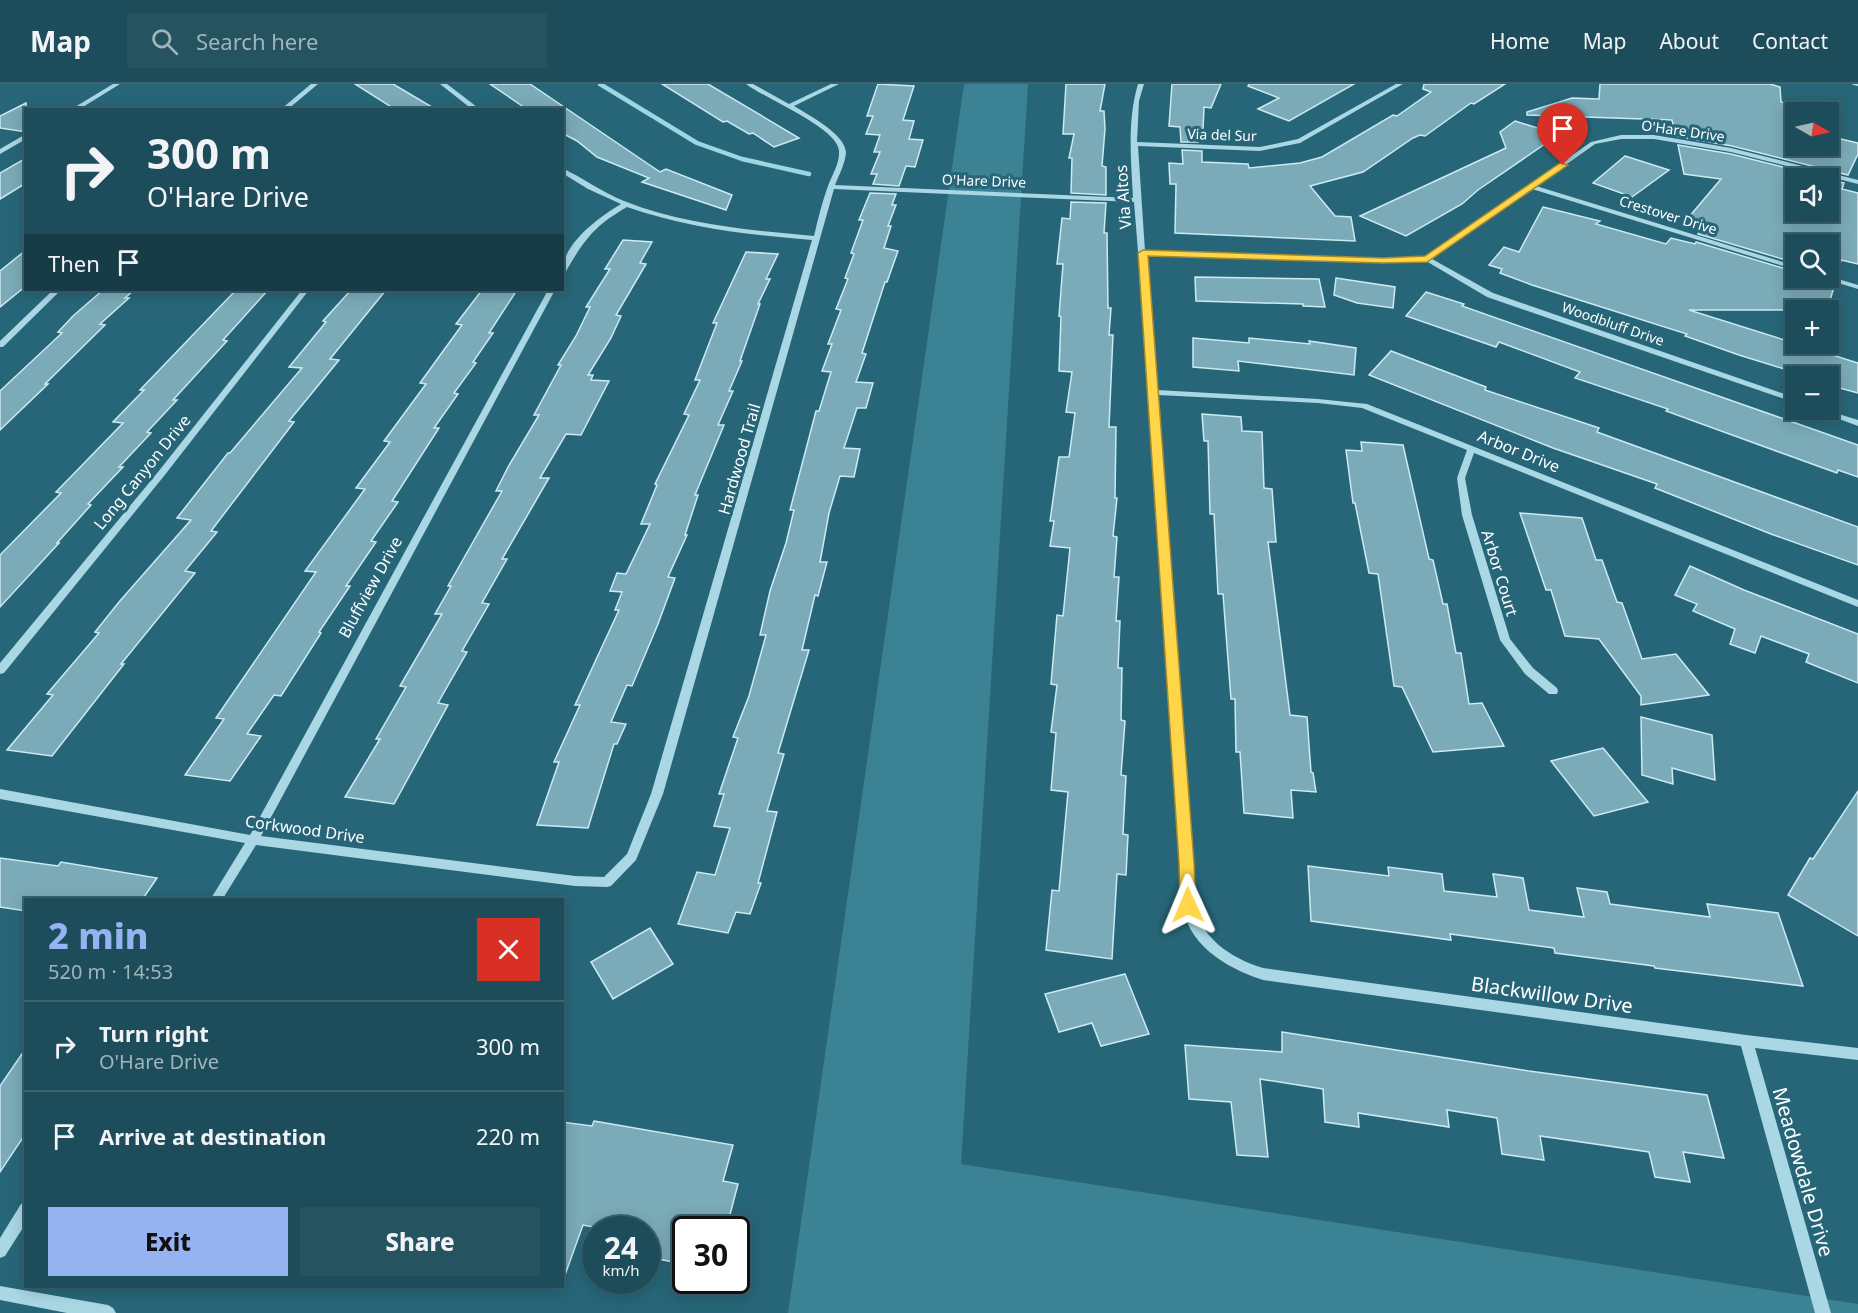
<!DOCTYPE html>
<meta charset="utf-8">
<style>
:root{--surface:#1d4c5a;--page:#255360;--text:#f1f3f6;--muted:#a0b4bb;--line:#3b6370;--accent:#95b2f1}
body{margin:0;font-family:"Noto Sans",sans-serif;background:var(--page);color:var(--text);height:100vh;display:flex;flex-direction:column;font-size:22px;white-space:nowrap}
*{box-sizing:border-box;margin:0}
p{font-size:20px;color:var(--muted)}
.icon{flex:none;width:33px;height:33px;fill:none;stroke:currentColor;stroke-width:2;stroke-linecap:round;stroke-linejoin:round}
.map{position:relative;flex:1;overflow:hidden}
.side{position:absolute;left:24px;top:814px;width:540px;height:390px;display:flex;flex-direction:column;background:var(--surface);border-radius:0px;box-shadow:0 3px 15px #0003,0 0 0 2px var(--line)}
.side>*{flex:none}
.hud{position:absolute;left:24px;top:24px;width:540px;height:183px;border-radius:0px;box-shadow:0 3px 15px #0003,0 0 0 2px var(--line);background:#1d4c5a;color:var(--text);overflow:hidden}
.needle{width:39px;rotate:99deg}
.controls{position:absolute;left:1785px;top:18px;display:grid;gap:12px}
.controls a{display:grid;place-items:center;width:54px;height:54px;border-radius:0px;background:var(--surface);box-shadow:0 3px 15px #0003,0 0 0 2px var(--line);font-size:30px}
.speed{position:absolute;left:582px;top:1132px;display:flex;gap:12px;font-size:30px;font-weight:700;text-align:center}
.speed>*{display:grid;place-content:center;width:78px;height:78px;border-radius:50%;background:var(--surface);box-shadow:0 3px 15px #0003,0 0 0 2px var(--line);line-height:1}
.speed small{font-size:15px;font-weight:400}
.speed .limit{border:3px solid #111;border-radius:9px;background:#fff;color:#111}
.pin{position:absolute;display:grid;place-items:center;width:51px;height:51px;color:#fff;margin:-62px -26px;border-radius:50% 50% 50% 0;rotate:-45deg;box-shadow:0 0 6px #0007}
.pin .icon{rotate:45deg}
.me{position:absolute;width:66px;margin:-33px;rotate:359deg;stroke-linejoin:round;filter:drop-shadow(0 0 4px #0008)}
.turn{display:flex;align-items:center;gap:21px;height:126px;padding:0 24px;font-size:27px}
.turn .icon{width:78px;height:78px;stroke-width:2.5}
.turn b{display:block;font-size:42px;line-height:51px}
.then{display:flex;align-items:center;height:57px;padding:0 24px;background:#0003;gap:12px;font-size:22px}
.round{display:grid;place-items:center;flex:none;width:63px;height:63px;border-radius:0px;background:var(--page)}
.headline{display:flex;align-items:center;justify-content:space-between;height:102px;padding:0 24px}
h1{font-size:36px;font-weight:800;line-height:45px;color:var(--accent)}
.cta{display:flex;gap:12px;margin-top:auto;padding:12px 24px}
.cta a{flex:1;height:69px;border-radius:0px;background:var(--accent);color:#111;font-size:24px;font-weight:800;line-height:69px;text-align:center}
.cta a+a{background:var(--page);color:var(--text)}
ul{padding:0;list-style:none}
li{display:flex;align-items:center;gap:18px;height:90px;padding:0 24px;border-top:2px solid var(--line)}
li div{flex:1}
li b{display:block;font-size:22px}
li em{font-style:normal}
header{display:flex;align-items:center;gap:36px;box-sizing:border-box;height:84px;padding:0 30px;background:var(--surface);border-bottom:2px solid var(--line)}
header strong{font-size:28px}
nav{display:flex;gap:33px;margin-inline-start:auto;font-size:21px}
.search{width:420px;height:54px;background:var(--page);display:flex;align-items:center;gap:15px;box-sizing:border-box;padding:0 21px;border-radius:0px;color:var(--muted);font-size:22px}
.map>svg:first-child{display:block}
.green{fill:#3b8295}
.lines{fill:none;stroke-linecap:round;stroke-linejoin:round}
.stream{stroke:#9ed5e3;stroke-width:4.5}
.building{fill:#7babb8;stroke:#cbeaf2;stroke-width:1.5}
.minor{fill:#a9d7e3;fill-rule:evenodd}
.route{fill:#ffd54a;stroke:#a68a30;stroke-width:1.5}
.labels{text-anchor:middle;stroke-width:6;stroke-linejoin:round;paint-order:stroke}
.far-street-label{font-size:14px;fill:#fff;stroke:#276678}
.street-label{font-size:16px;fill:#fff;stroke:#276678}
.near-street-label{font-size:20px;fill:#fff;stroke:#276678}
</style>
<header>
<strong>Map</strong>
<div class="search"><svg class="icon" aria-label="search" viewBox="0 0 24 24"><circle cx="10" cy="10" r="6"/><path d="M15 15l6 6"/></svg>Search here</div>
<nav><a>Home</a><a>Map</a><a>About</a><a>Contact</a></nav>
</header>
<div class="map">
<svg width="1858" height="1229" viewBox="0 0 1858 1229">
<rect width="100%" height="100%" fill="#276678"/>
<polygon class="green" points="964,0 1028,0 961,1080 1858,1220 1858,1229 788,1229"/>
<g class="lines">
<polyline class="stream" points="600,0 697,59 742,75 809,90"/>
</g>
<g class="building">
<polygon points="355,0 393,0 437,26 396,26"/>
<polygon points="490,0 530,0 660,88 666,85 732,111 726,126 642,98 649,94 597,73 577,57 562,49 562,26 528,26"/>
<polygon points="662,0 708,0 799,54 774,63 753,49 749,50 727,37 723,38"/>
<polygon points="878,0 914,2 903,36 914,37 909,55 923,56 915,83 906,82 899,102 873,100 877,90 871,90 880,68 874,68 880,51 866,50 873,32 867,32"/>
<polygon points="1066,0 1105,0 1100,27 1104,27 1105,45 1102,82 1106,83 1106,111 1071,109 1072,74 1069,74 1074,50 1063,50"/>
<polygon points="1172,0 1221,0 1211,24 1204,23 1203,45 1198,58 1181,58 1180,43 1169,42"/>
<polygon points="1249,0 1354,0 1289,37 1258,25 1279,14 1248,2"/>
<polygon points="1424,0 1505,0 1474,20 1471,19 1425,52 1420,51 1413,54 1363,88 1310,102 1335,132 1351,133 1355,157 1175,149 1176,100 1170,100 1169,79 1183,80 1182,66 1202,67 1202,78 1248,80 1249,84 1300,79 1322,73 1393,31 1397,32 1431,8 1423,5"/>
<polygon points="1600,0 1770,0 1780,3 1781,18 1818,27 1796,28 1796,62 1828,62 1828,52 1858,59 1858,70 1848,91 1732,62 1676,52 1672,36 1527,31 1527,28 1572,14 1599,15"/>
<polygon points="26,19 26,48 0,44 0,32"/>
<polygon points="1515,37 1544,46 1549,44 1553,49 1558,51 1478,106 1462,120 1406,152 1360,132 1506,64 1500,48"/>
<polygon points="1678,61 1731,70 1827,94 1796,94 1796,128 1828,128 1828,95 1844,99 1842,105 1858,109 1858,180 1841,176 1837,192 1828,190 1828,160 1796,160 1796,179 1698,150 1702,138 1689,133 1721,95 1684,90"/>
<polygon points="1625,72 1669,86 1632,113 1593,99"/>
<polygon points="26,74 26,99 0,115 0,89"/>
<polygon points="870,109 896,110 892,121 896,121 888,142 891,142 884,164 898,167 887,198 885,198 862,269 866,270 856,298 873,299 866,324 857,324 844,364 860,365 854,393 840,392 829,429 820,478 827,478 818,512 815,511 802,566 809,566 778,669 784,670 767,727 777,728 758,799 761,799 750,830 736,828 728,849 678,840 697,788 715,791 730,744 714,742 724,710 719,710 738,654 733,653 749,612 766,551 760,551 770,507 786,459 794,426 790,426 816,327 819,327 831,288 822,287 832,260 828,260 841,226 836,225 848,195 845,194 854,170 851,169 863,136 859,136"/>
<polygon points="1071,118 1106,119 1104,149 1107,149 1108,224 1111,224 1109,251 1113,251 1109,343 1116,343 1115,414 1117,414 1113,452 1117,453 1114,493 1119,493 1116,537 1120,537 1118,584 1122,584 1121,636 1125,637 1121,691 1126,692 1123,750 1128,751 1126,791 1117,790 1112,875 1046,866 1052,806 1059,807 1068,708 1051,706 1056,649 1051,648 1057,601 1051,600 1057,531 1063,532 1070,464 1050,462 1054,437 1050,437 1059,373 1069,373 1075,329 1066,328 1072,288 1059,287 1061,233 1059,232 1063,180 1057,180 1062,134 1070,135"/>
<polygon points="1543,123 1600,137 1596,140 1666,160 1671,154 1695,160 1696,158 1796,188 1796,194 1820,194 1821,196 1835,200 1827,226 1689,226 1858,279 1858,309 1828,301 1828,292 1807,292 1739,271 1685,252 1687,250 1532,201 1500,189 1502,185 1489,181 1504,163 1519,168"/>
<polygon points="623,156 652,158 640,179 646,180 616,231 621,232 611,254 588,291 593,291 591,296 609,297 581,351 566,350 540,394 549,394 502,475 507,475 482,519 489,520 462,567 467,568 438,619 448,621 394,720 345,713 380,655 376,655 406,603 400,602 442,530 435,530 451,502 448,502 502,407 496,407 508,383 539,331 534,331 561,281 558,281 576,252 590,223 586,223 610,185 605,185"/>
<polygon points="26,166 26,202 0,223 0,187"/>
<polygon points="746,168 778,170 766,195 770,195 758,220 760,220 740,277 742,277 729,307 733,307 718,341 724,341 695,411 698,411 685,451 687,451 668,493 675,494 658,540 632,602 627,601 611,638 626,640 617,660 614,660 588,744 537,741 559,678 554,678 580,621 575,621 619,526 615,526 622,508 610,507 617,489 626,490 650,440 641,440 657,401 655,400 689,331 684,330 700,296 695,296 717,239 713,239"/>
<polygon points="1195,193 1319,195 1325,223 1303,222 1303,220 1196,217"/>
<polygon points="1336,194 1395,203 1393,224 1357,219 1334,211"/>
<polygon points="103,206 134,206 125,214 129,214 100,240 105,241 45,300 48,300 0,346 0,307 62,249 58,248 73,232"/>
<polygon points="236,206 268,206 223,256 227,257 173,316 177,316 147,348 151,349 119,383 123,383 88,420 91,421 57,459 59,459 0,523 0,471 61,409 56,408 123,339 113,338 144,306 140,306"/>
<polygon points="351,206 386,206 330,275 339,276 289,337 294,338 211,447 217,448 185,487 195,489 121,580 124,580 52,672 7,666 53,611 47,610 99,549 95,548 119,518 191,436 177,434 228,369 230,369 302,284 289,283 326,238 323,237"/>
<polygon points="482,206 517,206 489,249 493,249 473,278 476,279 454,309 458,310 434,344 439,344 392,417 398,418 371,457 376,458 346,502 350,502 319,548 321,549 281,612 274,611 247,650 261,652 230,697 185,691 224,635 216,634 316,488 305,487 365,405 356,404 390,358 384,357 426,300 420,299 462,241 456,240"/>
<polygon points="1426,208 1464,220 1462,222 1858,361 1858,393 1838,386 1837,389 1666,327 1668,325 1575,294 1580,288 1499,258 1496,263 1406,232"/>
<polygon points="1193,254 1249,259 1249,254 1310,260 1309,257 1356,264 1354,291 1238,277 1239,287 1193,283"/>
<polygon points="1391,267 1486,303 1485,306 1599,344 1597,348 1858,443 1858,481 1771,450 1655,404 1657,400 1553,364 1369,291"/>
<polygon points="1202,330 1241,333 1242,347 1262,348 1264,404 1272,405 1276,458 1268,458 1290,631 1307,633 1311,688 1313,689 1316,708 1291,706 1293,734 1244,729 1240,668 1236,668 1235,615 1231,615 1223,510 1218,510 1214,430 1210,430 1208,357 1204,357"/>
<polygon points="1361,358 1403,361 1429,475 1433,476 1443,520 1447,520 1456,569 1461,569 1469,620 1482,619 1504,662 1433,668 1402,603 1394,602 1378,490 1369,489 1355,419 1353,419 1346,366 1362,367"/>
<polygon points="1520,429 1582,434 1596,476 1602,476 1617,518 1622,519 1642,575 1676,570 1709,611 1641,621 1641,612 1599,555 1565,552 1551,506 1546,506"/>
<polygon points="1690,482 1744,506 1858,550 1858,599 1806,578 1809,570 1761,552 1755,569 1730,560 1735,545 1693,527 1697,520 1675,511"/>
<polygon points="1641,633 1712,651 1715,696 1672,684 1673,700 1642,691"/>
<polygon points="1603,664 1648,718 1594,732 1551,677"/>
<polygon points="1858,707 1858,852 1788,811 1810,774 1813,775"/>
<polygon points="0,774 58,782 61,778 157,794 142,816 26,816 26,827 0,823"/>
<polygon points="1308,782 1389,792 1388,783 1442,790 1444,807 1497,813 1493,790 1523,794 1529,826 1584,833 1577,804 1607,808 1610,820 1710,833 1707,820 1778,829 1803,902 1655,884 1654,882 1555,869 1554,864 1450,850 1451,856 1311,837"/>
<polygon points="650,844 673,880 613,915 591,878"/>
<polygon points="1125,890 1149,950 1101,962 1092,939 1059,948 1045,910"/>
<polygon points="1282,948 1529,987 1707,1011 1724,1074 1683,1068 1690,1098 1655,1093 1649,1068 1540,1052 1544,1076 1502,1070 1497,1034 1447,1026 1449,1043 1358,1029 1359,1043 1325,1038 1323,1005 1260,995 1268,1073 1237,1071 1231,1018 1189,1015 1185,961 1282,968"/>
<polygon points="26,964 26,1049 0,1088 0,1002"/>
<polygon points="594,1037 733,1061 723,1097 738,1100 726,1146 686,1146 686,1180 646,1173 646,1146 609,1146 583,1141 565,1191 562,1190 562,1038 592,1042"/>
</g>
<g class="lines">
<g class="minor">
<polygon points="113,0 120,0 78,26 70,26"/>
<polygon points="311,0 318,0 287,26 280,26"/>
<polygon points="440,0 447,0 481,26 473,26"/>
<path d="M746,0H753L789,20L831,0H839L794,22C808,31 846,50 846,69C845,80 839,91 835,101L1133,114C1131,76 1127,37 1138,0H1144L1139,17L1137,58L1260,63L1298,55L1396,0H1403L1300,59L1260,67L1138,62L1145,167L1383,174L1425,173L1591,58L1621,51H1654L1731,64L1858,96V100L1731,68L1654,55H1621L1595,60L1536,102L1796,182V186L1532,105L1432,175L1493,209L1796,314V319L1487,213L1426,177L1383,178L1145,171L1157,306L1318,315L1367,320L1858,516V523L1474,369L1465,394L1472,431L1510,555L1533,584L1557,604L1558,607L1557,610H1549L1525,590L1500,556L1462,431L1457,394L1467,366L1362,324L1318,319L1158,311L1193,779C1193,791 1191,804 1193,816C1199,853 1230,874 1263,884L1746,951L1858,964V976L1755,964L1831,1229H1815L1741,962L1263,896C1224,883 1187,861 1181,816C1179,804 1181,791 1181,779L1149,303L1134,118L834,105L663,710L636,776L611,802L607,803L575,802L256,761L222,816H210L245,759L0,715V705L250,751L548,206H555L261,752L575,792L604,793L627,770L651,710L812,156C749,151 687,144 627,123C594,142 584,156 565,189H562C562,160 598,134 621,120L588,105L562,89V84C583,94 602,108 624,117C684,141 750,146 814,152C818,135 822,118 828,102C832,91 840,79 839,67C838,44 764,14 746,0Z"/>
<polygon points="1852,0 1858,0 1858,2 1853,1"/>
<polygon points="26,50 26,55 0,70 0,65"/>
<polygon points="1828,192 1858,201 1858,205 1822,194"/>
<polygon points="53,206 61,206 3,263 0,263 0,257"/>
<polygon points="302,206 309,206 164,392 4,589 0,590 0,579 158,388"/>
<polygon points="1815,326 1826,326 1858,336 1858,342"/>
<polygon points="26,1118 26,1139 5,1172 0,1174 0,1154 21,1120"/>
<polygon points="0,1202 108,1221 113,1224 116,1229 67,1229 0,1216"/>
</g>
</g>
<polygon class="route" points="1560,79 1568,81 1427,178 1383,179 1148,172 1194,779 1196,821 1193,826 1188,828 1182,826 1180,821 1179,779 1138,169 1143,166 1383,174 1425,172"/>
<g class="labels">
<g class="far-street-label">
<text transform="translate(1683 47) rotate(8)" y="5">O'Hare Drive</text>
<text transform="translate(1222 51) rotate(2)" y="5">Via del Sur</text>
<text transform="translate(984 97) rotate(2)" y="5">O'Hare Drive</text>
<text transform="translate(1668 131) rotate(17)" y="5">Crestover Drive</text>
<text transform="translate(1613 240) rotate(19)" y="5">Woodbluff Drive</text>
</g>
<g class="street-label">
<text transform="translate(1123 113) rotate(-94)" y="6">Via Altos</text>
<text transform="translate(1519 367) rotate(22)" y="6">Arbor Drive</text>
<text transform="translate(739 375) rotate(-74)" y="6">Hardwood Trail</text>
<text transform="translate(142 388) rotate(-51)" y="6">Long Canyon Drive</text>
<text transform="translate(1500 489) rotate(73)" y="6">Arbor Court</text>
<text transform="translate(370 503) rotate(-61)" y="6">Bluffview Drive</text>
<text transform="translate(305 745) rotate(8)" y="6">Corkwood Drive</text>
</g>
<g class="near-street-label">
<text transform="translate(1552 911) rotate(8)" y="7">Blackwillow Drive</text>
<text transform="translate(1803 1088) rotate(74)" y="7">Meadowdale Drive</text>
</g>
</g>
</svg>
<div class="controls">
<a><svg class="needle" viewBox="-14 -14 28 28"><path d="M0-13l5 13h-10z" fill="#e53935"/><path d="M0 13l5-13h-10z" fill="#a0b4bb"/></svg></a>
<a><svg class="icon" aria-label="sound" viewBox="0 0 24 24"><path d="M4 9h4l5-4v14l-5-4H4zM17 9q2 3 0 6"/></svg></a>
<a><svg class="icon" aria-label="search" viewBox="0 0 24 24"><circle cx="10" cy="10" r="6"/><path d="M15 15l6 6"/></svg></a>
<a>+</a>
<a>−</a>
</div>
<div class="speed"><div>24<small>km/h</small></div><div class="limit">30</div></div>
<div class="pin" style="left:1563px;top:81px;background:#d93025"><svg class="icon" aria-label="arrive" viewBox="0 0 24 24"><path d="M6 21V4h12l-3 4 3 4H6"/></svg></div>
<svg class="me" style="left:1188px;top:821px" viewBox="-20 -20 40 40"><path d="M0-17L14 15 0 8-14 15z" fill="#ffd54a" stroke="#fff" stroke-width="4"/></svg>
<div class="hud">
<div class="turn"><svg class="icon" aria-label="right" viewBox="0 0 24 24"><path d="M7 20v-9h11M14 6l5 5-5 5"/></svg><div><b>300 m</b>O'Hare Drive</div></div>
<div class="then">Then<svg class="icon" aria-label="arrive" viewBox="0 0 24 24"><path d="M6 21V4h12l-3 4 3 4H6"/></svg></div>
</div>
<section class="side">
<div class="headline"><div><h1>2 min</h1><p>520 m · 14:53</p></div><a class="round" style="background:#d93025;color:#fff"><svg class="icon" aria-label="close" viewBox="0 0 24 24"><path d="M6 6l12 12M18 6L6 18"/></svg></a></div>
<ul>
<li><svg class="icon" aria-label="right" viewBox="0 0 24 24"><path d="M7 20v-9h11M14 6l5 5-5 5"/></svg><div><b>Turn right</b><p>O'Hare Drive</p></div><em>300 m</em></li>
<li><svg class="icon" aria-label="arrive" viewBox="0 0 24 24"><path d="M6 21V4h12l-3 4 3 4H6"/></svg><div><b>Arrive at destination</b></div><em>220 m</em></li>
</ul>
<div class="cta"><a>Exit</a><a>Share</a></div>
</section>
</div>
